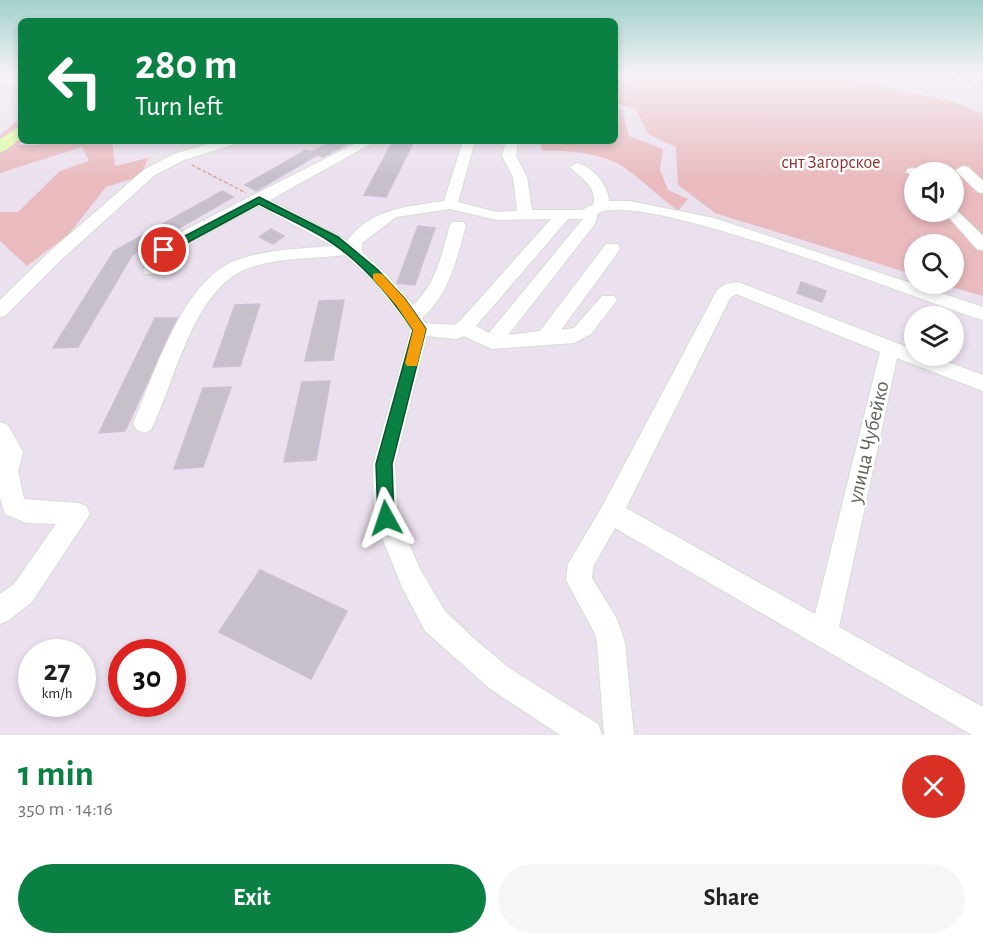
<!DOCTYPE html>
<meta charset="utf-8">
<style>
:root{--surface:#fff;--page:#f6f6f6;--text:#222;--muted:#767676;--accent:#0b8043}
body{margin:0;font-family:"Alegreya Sans",sans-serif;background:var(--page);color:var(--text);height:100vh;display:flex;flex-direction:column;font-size:22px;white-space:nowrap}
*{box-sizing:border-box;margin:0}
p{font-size:20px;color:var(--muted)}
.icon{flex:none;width:33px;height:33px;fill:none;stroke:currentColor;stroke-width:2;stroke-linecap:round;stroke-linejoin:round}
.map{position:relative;height:735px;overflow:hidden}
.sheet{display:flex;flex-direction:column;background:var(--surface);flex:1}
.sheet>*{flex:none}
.banner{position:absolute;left:18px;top:18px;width:600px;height:126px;border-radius:9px;box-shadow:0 3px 9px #0003;background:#0b8043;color:#fff;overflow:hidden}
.controls{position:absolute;left:904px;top:162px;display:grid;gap:12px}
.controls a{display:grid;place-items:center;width:60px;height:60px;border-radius:50%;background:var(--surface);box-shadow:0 3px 9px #0003;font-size:30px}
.speed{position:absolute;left:18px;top:639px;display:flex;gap:12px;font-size:30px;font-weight:700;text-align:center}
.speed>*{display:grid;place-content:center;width:78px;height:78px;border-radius:50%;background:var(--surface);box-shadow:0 3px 9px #0003;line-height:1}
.speed small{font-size:15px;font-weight:400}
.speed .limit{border:9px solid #d22;background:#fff;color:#111}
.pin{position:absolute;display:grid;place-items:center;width:51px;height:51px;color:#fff;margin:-26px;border:3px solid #fff;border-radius:50%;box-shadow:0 2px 6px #0007}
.me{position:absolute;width:66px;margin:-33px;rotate:355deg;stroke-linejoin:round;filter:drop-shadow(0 0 4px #0008)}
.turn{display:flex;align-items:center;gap:21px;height:126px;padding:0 18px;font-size:27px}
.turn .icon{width:78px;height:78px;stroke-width:2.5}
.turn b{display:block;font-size:42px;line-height:51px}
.round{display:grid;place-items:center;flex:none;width:63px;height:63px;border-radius:32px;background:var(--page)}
.overview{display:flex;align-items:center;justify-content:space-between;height:102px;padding:0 18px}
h1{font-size:36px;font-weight:700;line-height:45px;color:var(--accent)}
.action{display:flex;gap:12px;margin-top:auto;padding:12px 18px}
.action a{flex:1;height:69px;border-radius:36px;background:var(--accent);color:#fff;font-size:24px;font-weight:700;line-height:69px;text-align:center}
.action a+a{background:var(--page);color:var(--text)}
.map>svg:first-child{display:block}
.green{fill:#e9bbbf;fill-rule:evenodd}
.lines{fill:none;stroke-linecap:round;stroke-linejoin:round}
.river{fill:#ddffa1;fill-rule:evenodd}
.building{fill:#c7c0cb;stroke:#ccbfd4;stroke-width:1.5}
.minor-casing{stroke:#d8dcd5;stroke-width:2}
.path{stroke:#d4a599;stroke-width:1.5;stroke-dasharray:4 2;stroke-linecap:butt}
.minor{fill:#fff;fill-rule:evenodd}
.rail-casing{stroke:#aeafad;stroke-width:4}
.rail{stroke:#fff;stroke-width:2;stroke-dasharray:7;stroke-linecap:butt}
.route{fill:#0b8043;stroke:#07532c;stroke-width:1.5}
.slow{fill:#f59e0b}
.labels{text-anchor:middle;stroke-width:5;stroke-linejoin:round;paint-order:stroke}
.far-park-label{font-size:18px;fill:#8e2f31;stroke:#fff}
.street-label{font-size:21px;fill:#5f645a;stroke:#fff}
</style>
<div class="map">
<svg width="983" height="735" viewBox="0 0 983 735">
<rect width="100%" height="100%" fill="#ebe1ee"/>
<g class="green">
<path d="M615,75H808L862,82L954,102L983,114V296L941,284H954V244H915V275L715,213L678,185L676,147L648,134L636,109L615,103ZM915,172H954V212H915Z"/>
<path d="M615,109L622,110L629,136L663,149L660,170L668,190L688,199L678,211C661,198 645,183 628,170C605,153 569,150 542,151L540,141H615Z"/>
<polygon points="21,118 22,141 17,145 38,145 49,141 112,141 115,166 148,158 141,176 106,187 69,234 27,266 0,241 0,212 18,212 60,171 89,161 82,147 0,173 0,135"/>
</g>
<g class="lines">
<polygon class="river" points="21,126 21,138 6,150 0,152 0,139"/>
</g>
<g class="building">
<polygon points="332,141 352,141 323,157 312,152"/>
<polygon points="393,141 414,141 386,197 364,195"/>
<polygon points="306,150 317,155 256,191 245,185"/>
<polygon points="222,191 233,197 132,255 78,347 53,348 114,251"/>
<polygon points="418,226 435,228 415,285 397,283"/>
<polygon points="271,229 284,236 273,244 259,237"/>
<polygon points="801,282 826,291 822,302 797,293"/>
<polygon points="344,300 333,360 305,361 319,301"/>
<polygon points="260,304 240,366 213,367 235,305"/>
<polygon points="155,318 177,318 125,431 99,433"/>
<polygon points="330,381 316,460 284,462 302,382"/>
<polygon points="231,387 203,467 174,469 203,388"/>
<polygon points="260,570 347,611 311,679 219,632"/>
</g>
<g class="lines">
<defs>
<g id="minor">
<polygon points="0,75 21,81 21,88 0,82"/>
<polygon points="217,141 236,141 235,144 184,160 155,175 60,261 6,315 0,317 0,300 48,253 145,169 174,154"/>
<path d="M360,141H376L270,200L347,241C371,208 407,207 444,201L463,141H475L458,202L497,212L517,211L513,177L502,156L506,141H518L516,156L527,177L532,210H582L594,204C596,184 581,179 570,167L577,163C593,167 608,184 609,201H629L714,218L983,307V320C919,301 645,189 598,213L595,224L508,335L540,331L606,244H618L620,248L618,252L561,330L574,328L602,296H614L617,300L614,304L591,334L574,343L492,349L464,336L456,339L427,336L395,464L398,518L420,569L445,611L471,636L509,668L598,724L602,735H560L489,688L425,631L402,587L374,518L373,464L411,329L375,283L345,255C314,259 279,257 249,268C193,287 175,383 151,430L144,433L137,430L133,424C154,375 183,279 237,260C267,249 302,249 333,246L259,206L179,247L170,254L157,274H145L143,270L158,246L167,239ZM450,209L497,220L551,219L459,322L454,325L425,323L422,318C449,295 457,258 466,225L463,222H453L450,225C442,253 436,285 413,305L387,275L362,252V243L396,217ZM568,219H583L489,333L476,326Z"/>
<polygon points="963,166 968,167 983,181 983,193 978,192 958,173 956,170"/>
<polygon points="913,168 922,172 915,172 915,177 906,172 908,169"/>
<polygon points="954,208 983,236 983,250 977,249 944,212 954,212"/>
<path d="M738,282L915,350V356H931L983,375V391L897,358L839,627L983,707V735H972L615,528L593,567L592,578L617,619L625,643L634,735H604L597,643L595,634L566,580L568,564L603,505L717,290L726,284ZM736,294L880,352L815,614L626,508L730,298Z"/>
<polygon points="0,422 8,425 23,452 18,471 24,499 78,503 86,506 90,514 32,602 9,620 0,624 0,594 14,584 56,524 26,523 5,514 0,498"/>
</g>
</defs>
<use href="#minor" class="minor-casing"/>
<polyline class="path" points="192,165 246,193"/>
<use href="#minor" class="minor"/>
<defs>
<polyline id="rail" points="929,75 983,83"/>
</defs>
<use href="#rail" class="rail-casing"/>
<use href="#rail" class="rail"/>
</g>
<linearGradient id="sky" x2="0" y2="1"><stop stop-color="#a3d2cc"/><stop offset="0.42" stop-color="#f6f2f7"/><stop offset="1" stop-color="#f6f2f7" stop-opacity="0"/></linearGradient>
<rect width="983" height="178" fill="url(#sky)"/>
<path class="route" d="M259,197L338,237L377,269L405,299L426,329L392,464L394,518L392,523L386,526L380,523L378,518L376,464L413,330C391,297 363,263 329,241C307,227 282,216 259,204L168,253L164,254L158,250Z"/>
<polygon class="slow" points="377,273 382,274 405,299 426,329 417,366 407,366 405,363 413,330 396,305 373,279 373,274"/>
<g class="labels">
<g class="far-park-label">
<text x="831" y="168">снт Загорское</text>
</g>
<g class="street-label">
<text transform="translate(868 442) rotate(-77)" y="7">улица Чубейко</text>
</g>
</g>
</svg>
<div class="controls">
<a><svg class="icon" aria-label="sound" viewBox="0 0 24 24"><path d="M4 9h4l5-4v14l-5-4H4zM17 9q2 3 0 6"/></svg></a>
<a><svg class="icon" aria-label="search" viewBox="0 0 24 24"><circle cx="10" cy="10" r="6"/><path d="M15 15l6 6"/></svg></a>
<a><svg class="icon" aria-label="layers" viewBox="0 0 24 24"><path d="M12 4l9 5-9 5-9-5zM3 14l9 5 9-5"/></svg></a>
</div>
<div class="speed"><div>27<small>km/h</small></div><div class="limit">30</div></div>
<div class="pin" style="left:164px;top:250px;background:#d93025"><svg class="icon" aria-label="arrive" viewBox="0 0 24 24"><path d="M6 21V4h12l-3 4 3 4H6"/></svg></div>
<svg class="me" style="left:386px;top:518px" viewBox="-20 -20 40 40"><path d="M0-17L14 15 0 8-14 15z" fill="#0b8043" stroke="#fff" stroke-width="4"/></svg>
<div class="banner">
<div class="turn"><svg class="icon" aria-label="left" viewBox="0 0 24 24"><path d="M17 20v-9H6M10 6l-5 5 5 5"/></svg><div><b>280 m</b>Turn left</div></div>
</div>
</div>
<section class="sheet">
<div class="overview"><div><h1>1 min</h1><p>350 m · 14:16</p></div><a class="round" style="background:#d93025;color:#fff"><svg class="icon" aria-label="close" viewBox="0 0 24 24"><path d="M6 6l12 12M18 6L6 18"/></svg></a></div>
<div class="action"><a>Exit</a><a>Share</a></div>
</section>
